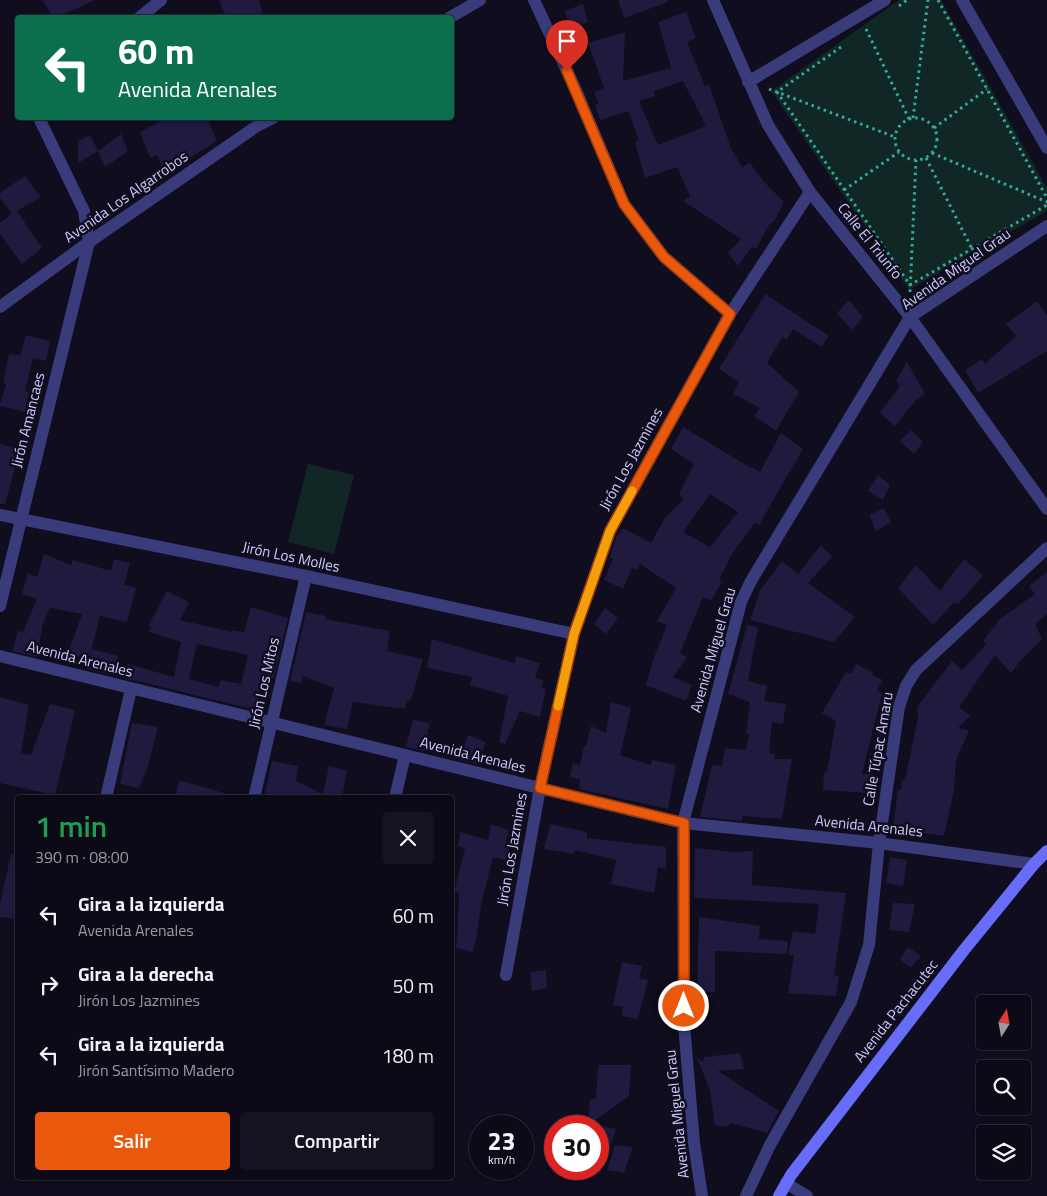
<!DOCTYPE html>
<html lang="es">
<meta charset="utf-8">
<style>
:root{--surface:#0b0a16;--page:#14131f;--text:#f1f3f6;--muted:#9a9aa1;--line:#2b2b35;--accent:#ea580c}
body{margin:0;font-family:"Titillium Web",sans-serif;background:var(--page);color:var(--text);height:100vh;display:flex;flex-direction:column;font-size:19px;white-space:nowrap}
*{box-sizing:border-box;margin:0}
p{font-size:16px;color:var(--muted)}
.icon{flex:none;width:28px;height:28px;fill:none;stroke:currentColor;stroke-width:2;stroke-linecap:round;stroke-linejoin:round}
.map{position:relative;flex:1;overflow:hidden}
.details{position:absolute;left:15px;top:795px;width:439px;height:385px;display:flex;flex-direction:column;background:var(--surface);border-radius:5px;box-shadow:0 1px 4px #0004,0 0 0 1px var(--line)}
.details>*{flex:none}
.guide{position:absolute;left:15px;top:15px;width:439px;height:105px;border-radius:5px;box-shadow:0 1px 4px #0004,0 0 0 1px var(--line);background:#0b6e4f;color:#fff;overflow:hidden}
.needle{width:32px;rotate:11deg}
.buttons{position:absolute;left:976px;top:995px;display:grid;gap:10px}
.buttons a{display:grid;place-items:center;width:55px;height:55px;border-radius:5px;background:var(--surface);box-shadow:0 1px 4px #0004,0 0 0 1px var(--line);font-size:25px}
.speed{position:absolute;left:469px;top:1115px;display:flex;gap:10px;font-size:25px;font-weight:700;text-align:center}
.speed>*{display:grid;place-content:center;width:65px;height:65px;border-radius:50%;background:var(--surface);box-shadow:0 1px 4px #0004,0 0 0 1px var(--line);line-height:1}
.speed small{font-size:12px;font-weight:400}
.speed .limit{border:8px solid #d22;background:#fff;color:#111}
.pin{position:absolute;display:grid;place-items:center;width:42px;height:42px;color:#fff;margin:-51px -21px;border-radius:50% 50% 50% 0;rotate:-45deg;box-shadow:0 0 5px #0007}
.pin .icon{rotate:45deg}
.me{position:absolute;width:55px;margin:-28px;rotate:0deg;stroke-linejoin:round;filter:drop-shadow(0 0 4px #0008)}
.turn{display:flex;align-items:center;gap:18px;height:105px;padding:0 20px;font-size:22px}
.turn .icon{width:65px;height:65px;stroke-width:2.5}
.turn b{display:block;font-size:35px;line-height:42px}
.round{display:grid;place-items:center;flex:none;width:52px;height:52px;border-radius:5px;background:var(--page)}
.summary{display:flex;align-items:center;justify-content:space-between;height:85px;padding:0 20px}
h1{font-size:30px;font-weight:600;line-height:38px;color:#1e9e55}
.action{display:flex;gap:10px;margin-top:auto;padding:10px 20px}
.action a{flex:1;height:58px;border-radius:5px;background:var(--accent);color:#fff;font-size:20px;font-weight:600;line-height:58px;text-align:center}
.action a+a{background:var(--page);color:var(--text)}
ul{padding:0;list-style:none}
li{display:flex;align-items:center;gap:15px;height:70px;padding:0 20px}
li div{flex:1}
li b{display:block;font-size:19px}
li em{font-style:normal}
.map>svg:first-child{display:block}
.green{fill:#102725}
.building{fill:#1f1a3e;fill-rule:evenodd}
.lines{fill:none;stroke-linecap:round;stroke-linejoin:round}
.path{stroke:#32ab9c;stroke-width:3;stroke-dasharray:2.5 4;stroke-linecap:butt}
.street{stroke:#3a3b7b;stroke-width:12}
.secondary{stroke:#676cf9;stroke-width:12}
.route-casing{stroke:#983908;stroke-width:12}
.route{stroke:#ea580c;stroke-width:9}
.slow{stroke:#f59e0b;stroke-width:9}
.labels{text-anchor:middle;stroke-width:5;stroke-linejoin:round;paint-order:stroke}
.street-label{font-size:15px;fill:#ceccfd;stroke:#0f0d1e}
</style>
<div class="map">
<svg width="1047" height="1196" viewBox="0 0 1047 1196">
<rect width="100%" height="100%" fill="#0f0d1e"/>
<g class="green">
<polygon points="899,0 941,0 1047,188 1047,211 909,290 771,91"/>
<polygon points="308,464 354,475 334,554 288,542"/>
</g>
<g class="building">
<polygon points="42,0 95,0 56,18 54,18"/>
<polygon points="219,0 259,0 264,18 226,18"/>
<polygon points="618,0 667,0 668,2 624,18"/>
<polygon points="583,4 588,22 570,29 565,11"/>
<path d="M686,12L696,38L687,42L705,86L709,85L731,148L742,167L750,163L764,182L784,202L775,220L769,225L756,249L752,247L738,266L728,253L741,239L683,201L690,196L677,167L645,178L635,142L639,140L628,111L600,120L595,105L599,104L594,92L604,88L588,43L625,32L623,81L671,68L658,22ZM683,81L706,126L658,145L639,101L655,96L654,91Z"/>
<polygon points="166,118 207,118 217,141 180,164 181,167 165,174 157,155 150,158 140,132"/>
<polygon points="121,134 128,151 105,167 98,151"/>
<polygon points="90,135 98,151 78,163 78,141"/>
<polygon points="25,176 41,197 17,211 42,248 22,264 0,234 0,223 12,214 0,198 0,193"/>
<polygon points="765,294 829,336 822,347 793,329 787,340 782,337 767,363 799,392 776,431 754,416 760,408 733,394 739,382 719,369"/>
<polygon points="849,300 863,317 852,330 837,313"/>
<polygon points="1037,301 1047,316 1047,351 978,393 965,370 982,359 985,364 1016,336 1006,324"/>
<polygon points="26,335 50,341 46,361 33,358 25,391 29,392 25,412 0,406 0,404 6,384 3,383 9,354 20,355"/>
<polygon points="907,362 925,394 916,400 895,426 880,413 900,386 896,381"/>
<path d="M683,427L751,468L752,467L760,472L781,433L803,449L759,525L755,523L734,551L719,579L722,581L711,601L703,597L680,653L687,657L673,677L692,685L686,701L646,685L653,660L667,625L657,621L676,588L640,564L636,570L632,568L623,589L604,580L613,559L610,557L616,537L623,528L651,543L665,518L684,499L679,494L694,464L671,449ZM710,494L738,512L710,547L683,532Z"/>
<polygon points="911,430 923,442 914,454 900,441"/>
<polygon points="0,444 20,449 5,504 0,504"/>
<polygon points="878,475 890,485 883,500 868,491"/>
<polygon points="884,508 891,522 876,531 869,515"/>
<polygon points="821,545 832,557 808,583 855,617 834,642 750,620 760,591 782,561 798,574"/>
<polygon points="44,554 71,565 73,560 111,571 114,559 130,563 124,585 136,588 127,622 100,616 89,659 68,653 82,614 50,608 43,624 37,657 12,651 18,631 23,632 37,599 22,594 28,573 37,577"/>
<polygon points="964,559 983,576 958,604 953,603 933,625 898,588 916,565 940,591"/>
<polygon points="1047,572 1047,614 1035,624 1042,639 1022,659 1011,673 995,655 959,707 970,716 958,728 969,731 956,760 954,790 944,836 893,829 898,789 901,790 902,780 905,780 918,718 917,707 952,661 962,670 986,645 983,641 1000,619 1035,594 1029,586"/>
<path d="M167,591L189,602L180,620L232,632V630L244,632L251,607L288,618L274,678L263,676L256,710L121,677L128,664L174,677L181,642L149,632L151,627L148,626ZM197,644L248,655L241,684L221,680L218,687L189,679Z"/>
<polygon points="605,608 618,618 606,634 594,624"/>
<polygon points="306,612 326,616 325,619 390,631 387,651 423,659 411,700 407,700 405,709 353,702 347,729 324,725 334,688 303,676 301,683 290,681"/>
<polygon points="747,625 758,627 748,681 767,686 764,701 786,704 783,724 772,722 769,753 775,754 774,759 792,759 782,819 743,816 742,821 700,817 712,765 722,766 725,748 746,750 749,734 746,734 750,702 728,694"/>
<polygon points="432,639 515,663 516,656 540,663 535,678 544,680 541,688 546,689 540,717 520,711 505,744 499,742 508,696 470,685 472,677 427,668"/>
<polygon points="92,649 118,656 113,675 87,669"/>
<polygon points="856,664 874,673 872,675 883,680 877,690 882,693 862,774 871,774 870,793 823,790 824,772 827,772 836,721 822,713 846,672 851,674"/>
<polygon points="0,697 29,705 21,753 31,755 50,704 75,710 55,795 0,783"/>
<polygon points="611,702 631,708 620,755 651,765 652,760 676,765 668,809 579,789 580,780 570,777 573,763 580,765 584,746 586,746 591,726 606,733"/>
<polygon points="413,720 430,723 423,751 406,747"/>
<polygon points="132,723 158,727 147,770 139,788 120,784"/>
<polygon points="468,735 486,742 477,764 459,760"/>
<polygon points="272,761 298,766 296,781 323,794 329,766 347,771 342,798 264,798"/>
<polygon points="179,780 224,793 223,798 175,798"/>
<polygon points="491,824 509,830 505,845 510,846 506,860 493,857 481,905 477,934 473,952 456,948 457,939 459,893 454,892 465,848 458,846 460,832 488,840"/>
<polygon points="550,824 587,832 587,838 666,847 666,869 658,867 654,893 611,884 616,860 575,850 574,854 544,849"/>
<polygon points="695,848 734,852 753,851 752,885 846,893 834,975 839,976 836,996 788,993 794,955 788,955 793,931 815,934 819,904 694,898"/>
<polygon points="11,854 18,854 18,919 0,917 0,904"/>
<polygon points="890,857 907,860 903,886 886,883"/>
<polygon points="893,903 915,904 909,932 889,930"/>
<polygon points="699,917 760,926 759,939 788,941 787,954 715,951 715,992 697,992"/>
<polygon points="908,947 921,956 911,968 900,959"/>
<polygon points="622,962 642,966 639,978 648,980 638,1019 622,1016 623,1007 613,1005"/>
<polygon points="546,970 547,988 532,991 530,972"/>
<polygon points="740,1053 744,1069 718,1071 779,1111 767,1133 731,1123 726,1127 715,1125 710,1090 697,1058 703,1062 704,1057"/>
<polygon points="598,1065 631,1065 629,1096 588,1125 590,1099 596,1099"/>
<polygon points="598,1125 616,1129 600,1174 598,1173"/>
<polygon points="615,1145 633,1147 624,1173 607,1170"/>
</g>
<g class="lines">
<g class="path">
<polyline points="938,0 1047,198"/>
<polyline points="899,6 907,0"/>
<polyline points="866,29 909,119"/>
<polyline points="841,47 777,92 910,285 1047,205"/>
<polyline points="769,89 895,137"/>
<circle cx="916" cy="139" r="21"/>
<polyline points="913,118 928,0"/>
<polyline points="934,128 987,89"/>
<polyline points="932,153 1047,202"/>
<polyline points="926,158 972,249"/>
<polyline points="844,190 899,152"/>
<polyline points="910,292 916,160"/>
</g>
<g class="street">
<polyline points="534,0 575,88 624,204 664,257 730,314"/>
<polyline points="713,0 768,125 810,192 910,317 1047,509"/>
<polyline points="962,0 1047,148"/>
<polyline points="139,18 161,0"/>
<polyline points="449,18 480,0"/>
<polyline points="748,82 885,0"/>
<polyline points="0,307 89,242 257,126 273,118"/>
<polyline points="0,515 306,576 574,634"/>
<polyline points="0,606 89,242 84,211 39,118"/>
<polyline points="0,656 683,823 879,843 1034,864"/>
<polyline points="106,798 131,689"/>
<polyline points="254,798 306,576"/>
<polyline points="395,798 405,755"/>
<polyline points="506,975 540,788 574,634 610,531 730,314 810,192"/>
<polyline points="786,1183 807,1196"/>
<polyline points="702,1196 694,1143 684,1024 683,823 741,602 751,581 910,317 1047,226"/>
<polyline points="746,1196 770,1145 851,1002 869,945 879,843 899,707 906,686 916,670 1047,548"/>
</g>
<polyline class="secondary" points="779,1196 791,1175 964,950 1034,864 1047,851"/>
</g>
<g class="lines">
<defs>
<polyline id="route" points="567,71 624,204 664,257 730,314 610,531 574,634 540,788 684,823 684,1006"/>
</defs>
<use href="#route" class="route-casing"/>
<use href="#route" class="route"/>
<polyline class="slow" points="558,706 574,634 586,600 610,531 632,491"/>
</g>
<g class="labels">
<g class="street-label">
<text transform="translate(126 197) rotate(-35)" y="5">Avenida Los Algarrobos</text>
<text transform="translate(870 241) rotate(51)" y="5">Calle El Triunfo</text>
<text transform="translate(956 269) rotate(-35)" y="5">Avenida Miguel Grau</text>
<text transform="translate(28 420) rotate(-76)" y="5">Jirón Amancaes</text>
<text transform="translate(631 459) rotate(-61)" y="5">Jirón Los Jazmines</text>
<text transform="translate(291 557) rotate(12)" y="5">Jirón Los Molles</text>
<text transform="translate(713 650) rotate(-74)" y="5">Avenida Miguel Grau</text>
<text transform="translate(80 659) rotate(14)" y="5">Avenida Arenales</text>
<text transform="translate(264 683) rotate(-77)" y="5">Jirón Los Mitos</text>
<text transform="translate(878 749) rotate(-80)" y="5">Calle Túpac Amaru</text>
<text transform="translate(473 755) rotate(14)" y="5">Avenida Arenales</text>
<text transform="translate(869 826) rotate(6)" y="5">Avenida Arenales</text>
<text transform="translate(512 849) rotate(-80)" y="5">Jirón Los Jazmines</text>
<text transform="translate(896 1011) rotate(-52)" y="5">Avenida Pachacutec</text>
<text transform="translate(677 1114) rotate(-96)" y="5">Avenida Miguel Grau</text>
</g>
</g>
</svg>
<div class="buttons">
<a><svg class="needle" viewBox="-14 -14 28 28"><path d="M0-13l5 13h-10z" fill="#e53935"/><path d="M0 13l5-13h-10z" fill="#9a9aa1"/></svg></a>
<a><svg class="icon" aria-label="search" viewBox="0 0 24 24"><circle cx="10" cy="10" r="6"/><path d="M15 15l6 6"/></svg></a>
<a><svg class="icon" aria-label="layers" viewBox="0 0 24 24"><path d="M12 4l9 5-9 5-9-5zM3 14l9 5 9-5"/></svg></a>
</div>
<div class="speed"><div>23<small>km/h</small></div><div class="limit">30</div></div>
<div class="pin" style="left:567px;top:71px;background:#d93025"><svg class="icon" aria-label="arrive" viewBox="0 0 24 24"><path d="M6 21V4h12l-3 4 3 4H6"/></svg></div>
<svg class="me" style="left:684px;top:1006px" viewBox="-20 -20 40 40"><circle r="17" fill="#ea580c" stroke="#fff" stroke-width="3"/><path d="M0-11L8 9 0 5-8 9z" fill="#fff"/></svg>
<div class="guide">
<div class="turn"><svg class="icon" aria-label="left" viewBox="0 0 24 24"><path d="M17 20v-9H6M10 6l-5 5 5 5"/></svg><div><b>60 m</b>Avenida Arenales</div></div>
</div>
<section class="details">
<div class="summary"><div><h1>1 min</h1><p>390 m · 08:00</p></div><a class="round"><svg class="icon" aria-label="close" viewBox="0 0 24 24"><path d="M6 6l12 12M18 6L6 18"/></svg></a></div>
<ul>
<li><svg class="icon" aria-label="left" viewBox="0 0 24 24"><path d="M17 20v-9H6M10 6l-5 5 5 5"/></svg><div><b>Gira a la izquierda</b><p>Avenida Arenales</p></div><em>60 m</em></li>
<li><svg class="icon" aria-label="right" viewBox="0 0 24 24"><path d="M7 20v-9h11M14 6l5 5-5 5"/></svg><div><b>Gira a la derecha</b><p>Jirón Los Jazmines</p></div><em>50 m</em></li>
<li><svg class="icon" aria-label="left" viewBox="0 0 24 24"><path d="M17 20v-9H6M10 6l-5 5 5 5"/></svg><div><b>Gira a la izquierda</b><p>Jirón Santísimo Madero</p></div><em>180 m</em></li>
</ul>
<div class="action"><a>Salir</a><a>Compartir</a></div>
</section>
</div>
